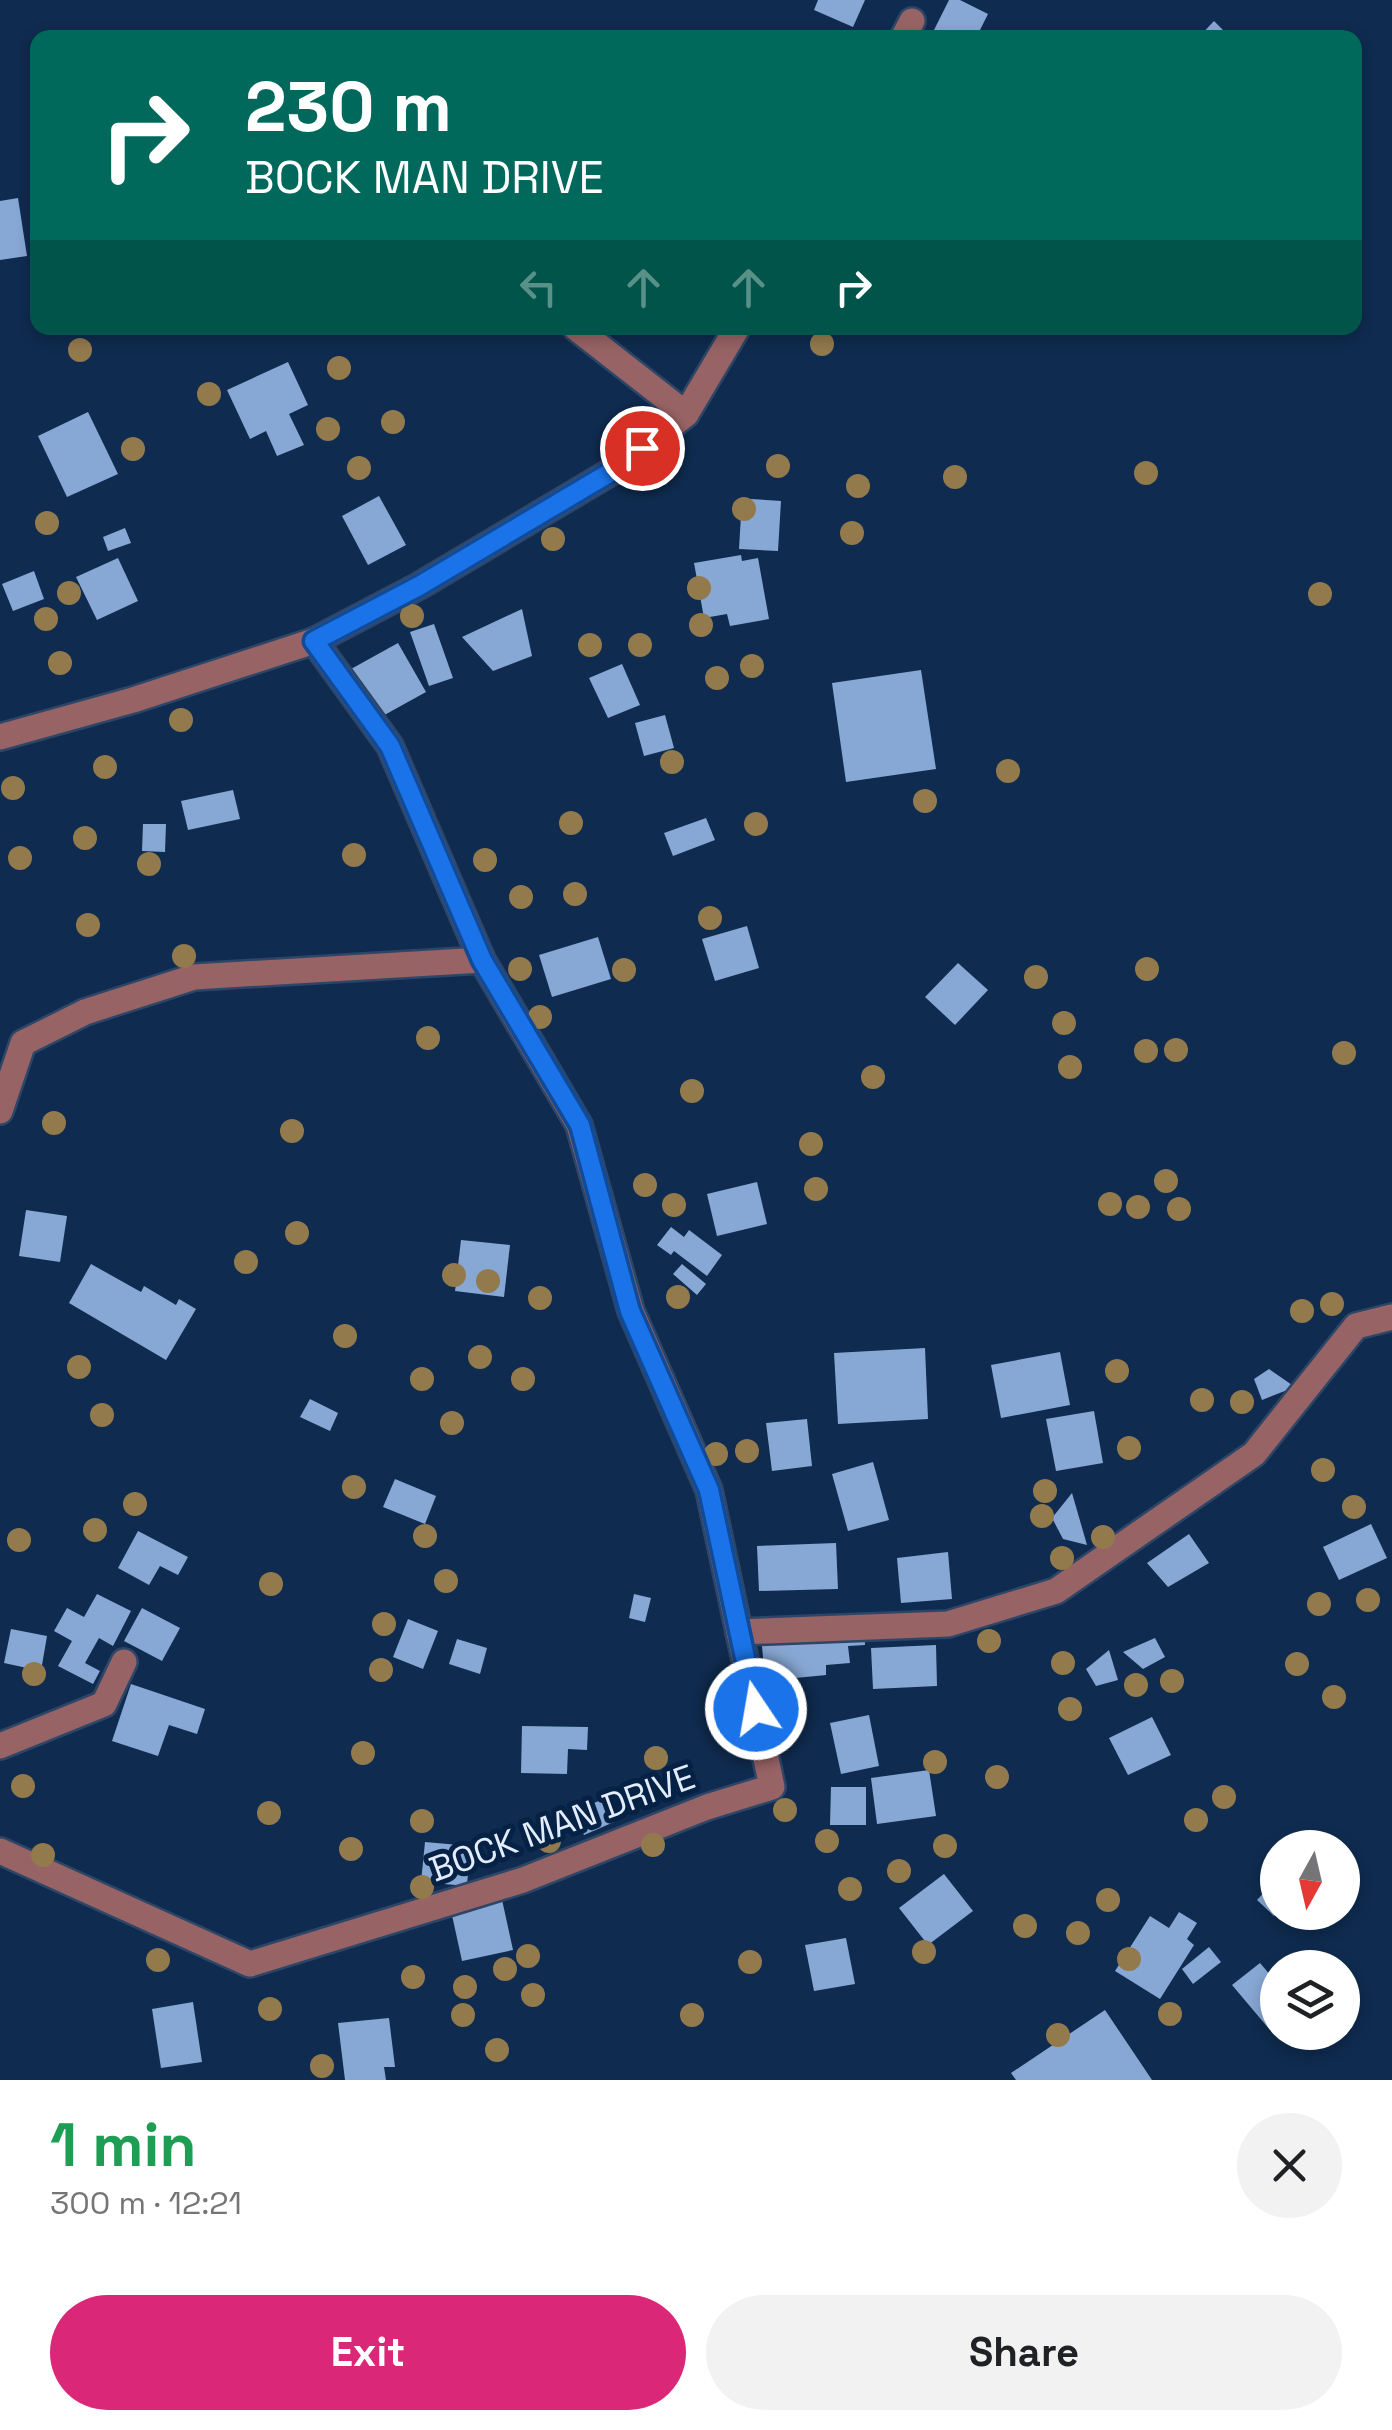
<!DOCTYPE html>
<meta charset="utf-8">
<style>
:root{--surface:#fff;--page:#f2f2f2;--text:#202124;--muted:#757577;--accent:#db2777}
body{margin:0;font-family:"Space Grotesk",sans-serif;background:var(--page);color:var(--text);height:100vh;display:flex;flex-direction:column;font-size:38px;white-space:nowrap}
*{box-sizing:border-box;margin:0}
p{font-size:32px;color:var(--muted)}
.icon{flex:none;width:55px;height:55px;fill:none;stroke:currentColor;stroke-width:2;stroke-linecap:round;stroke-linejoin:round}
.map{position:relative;height:2080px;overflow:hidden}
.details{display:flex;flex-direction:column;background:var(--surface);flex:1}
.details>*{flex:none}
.top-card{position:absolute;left:30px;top:30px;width:1332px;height:305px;border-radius:20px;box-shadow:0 5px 15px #0003;background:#00695c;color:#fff;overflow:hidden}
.needle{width:65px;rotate:188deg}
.fabs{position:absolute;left:1260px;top:1830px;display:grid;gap:20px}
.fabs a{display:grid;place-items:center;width:100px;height:100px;border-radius:50%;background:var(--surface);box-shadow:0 5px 15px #0003;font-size:50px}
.pin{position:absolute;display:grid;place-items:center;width:85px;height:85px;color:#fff;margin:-42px;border:5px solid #fff;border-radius:50%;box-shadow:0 2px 10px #0007}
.me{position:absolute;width:110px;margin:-55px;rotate:348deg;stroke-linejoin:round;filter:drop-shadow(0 0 8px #0008)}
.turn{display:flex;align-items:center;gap:35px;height:210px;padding:0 50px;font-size:45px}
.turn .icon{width:130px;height:130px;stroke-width:2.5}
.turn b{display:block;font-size:70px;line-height:85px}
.lanes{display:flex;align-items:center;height:95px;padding:0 50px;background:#0003;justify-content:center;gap:50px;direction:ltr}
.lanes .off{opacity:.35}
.round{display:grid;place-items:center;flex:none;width:105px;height:105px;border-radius:52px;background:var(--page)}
.head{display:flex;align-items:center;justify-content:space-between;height:170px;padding:0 50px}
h1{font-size:60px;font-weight:700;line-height:75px;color:#1e9e55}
.primary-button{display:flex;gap:20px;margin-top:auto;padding:20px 50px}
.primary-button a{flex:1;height:115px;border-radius:60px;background:var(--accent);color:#fff;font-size:40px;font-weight:700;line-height:115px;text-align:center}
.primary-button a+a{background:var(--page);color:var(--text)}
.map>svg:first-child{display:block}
.building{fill:#87a8d4}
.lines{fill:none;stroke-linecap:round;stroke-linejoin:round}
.minor-casing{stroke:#2d4667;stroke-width:30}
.minor{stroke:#986365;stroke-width:25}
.tree{fill:#927a4d}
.route-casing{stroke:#114b97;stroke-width:25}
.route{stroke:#1a73e8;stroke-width:18}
.labels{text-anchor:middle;stroke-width:10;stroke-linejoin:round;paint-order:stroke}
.street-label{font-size:35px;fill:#e2ecfb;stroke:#052144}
</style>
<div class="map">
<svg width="1392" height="2080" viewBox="0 0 1392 2080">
<rect width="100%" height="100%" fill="#0f2b4f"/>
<g class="building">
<polygon points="818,0 865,0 853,27 814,10"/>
<polygon points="949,0 960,0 988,14 976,38 931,36"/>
<polygon points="1214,21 1231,38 1198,38"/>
<polygon points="18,198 27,256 0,260 0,201"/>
<polygon points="288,362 308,405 289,414 304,445 277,456 266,431 250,439 227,390"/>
<polygon points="88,412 118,474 67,497 38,436"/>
<polygon points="379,496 406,545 368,565 342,516"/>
<polygon points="751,499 781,501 778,551 739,549 741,515 750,516"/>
<polygon points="125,528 131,543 108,551 103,537"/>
<polygon points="741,555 742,561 758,558 769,619 730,626 727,614 704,618 694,563"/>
<polygon points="118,558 138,601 97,620 76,577"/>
<polygon points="34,571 44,599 13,611 2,584"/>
<polygon points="522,609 532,656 493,671 462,637"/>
<polygon points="434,624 453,678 429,686 410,632"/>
<polygon points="398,643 426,692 379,718 351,669"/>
<polygon points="622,664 640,705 608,718 589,678"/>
<polygon points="921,670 936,769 846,782 832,683"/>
<polygon points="665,715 674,748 644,756 635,723"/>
<polygon points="233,790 240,819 188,830 181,801"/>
<polygon points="706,818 715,840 673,856 664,833"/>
<polygon points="143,824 166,824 165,852 142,851"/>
<polygon points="747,926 759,968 715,981 702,939"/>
<polygon points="598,937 611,979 552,997 539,955"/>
<polygon points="958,963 988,990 955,1025 925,997"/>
<polygon points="757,1182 767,1224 717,1236 707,1194"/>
<polygon points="26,1210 67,1216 60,1262 19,1256"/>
<polygon points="671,1227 684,1237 689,1230 722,1255 707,1276 674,1251 671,1255 657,1245"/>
<polygon points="461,1240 510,1245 504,1297 455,1291"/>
<polygon points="91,1264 141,1292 144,1286 176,1305 179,1299 196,1309 166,1360 69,1303"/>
<polygon points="682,1264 706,1284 697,1295 673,1274"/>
<polygon points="925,1348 928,1419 838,1424 834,1353"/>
<polygon points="1060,1352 1070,1405 1001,1418 991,1365"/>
<polygon points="1269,1369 1295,1387 1262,1400 1254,1379"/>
<polygon points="310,1399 338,1413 330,1431 300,1417"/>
<polygon points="1094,1411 1103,1463 1056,1471 1046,1419"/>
<polygon points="807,1419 812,1466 772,1471 766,1423"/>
<polygon points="873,1462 889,1520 848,1531 832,1474"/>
<polygon points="395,1479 436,1496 425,1524 383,1507"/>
<polygon points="1072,1493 1087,1545 1063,1539 1052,1518"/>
<polygon points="1371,1524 1387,1558 1339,1580 1323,1547"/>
<polygon points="138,1531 188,1557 178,1575 160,1566 149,1585 118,1568"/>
<polygon points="1189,1534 1209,1563 1168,1587 1147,1563"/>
<polygon points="836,1543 838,1589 759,1591 757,1546"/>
<polygon points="948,1552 952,1599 901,1603 897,1558"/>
<polygon points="97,1594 131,1611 113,1646 99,1638 85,1663 100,1671 93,1684 58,1666 72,1641 54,1631 67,1608 84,1617"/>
<polygon points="634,1594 651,1598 645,1622 629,1618"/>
<polygon points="142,1608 180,1628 162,1661 124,1641"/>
<polygon points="408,1619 438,1631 423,1669 393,1657"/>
<polygon points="864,1628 865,1645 848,1646 850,1663 826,1665 826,1675 765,1681 761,1634"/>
<polygon points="11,1629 47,1636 41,1671 4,1663"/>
<polygon points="1155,1638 1165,1657 1143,1669 1123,1652"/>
<polygon points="457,1639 487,1648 480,1674 449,1664"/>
<polygon points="936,1645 937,1686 873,1689 871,1648"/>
<polygon points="1109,1650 1118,1680 1096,1686 1086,1669"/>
<polygon points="131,1684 205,1709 197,1734 169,1725 158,1756 112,1741"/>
<polygon points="869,1715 879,1766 841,1774 830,1723"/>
<polygon points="1152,1717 1171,1755 1128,1775 1109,1738"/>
<polygon points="522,1726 588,1727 587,1750 568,1749 567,1774 521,1773"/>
<polygon points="929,1770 936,1816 877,1824 871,1778"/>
<polygon points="831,1787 866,1787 866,1825 830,1825"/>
<polygon points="603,1799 614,1822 584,1835 574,1812"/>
<polygon points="425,1842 470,1846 467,1886 421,1882"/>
<polygon points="944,1874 973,1911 928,1945 899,1908"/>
<polygon points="1269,1887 1278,1895 1278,1912 1274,1916 1257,1900"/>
<polygon points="501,1895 513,1950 462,1961 450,1906"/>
<polygon points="1179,1912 1197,1923 1187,1939 1194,1945 1160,1999 1115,1971 1150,1916 1169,1928"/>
<polygon points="846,1938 855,1984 814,1991 805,1945"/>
<polygon points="1209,1947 1221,1962 1193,1984 1182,1969"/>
<polygon points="1260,1963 1278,1984 1278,2024 1270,2030 1232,1985"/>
<polygon points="193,2002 202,2062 161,2068 152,2009"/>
<polygon points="1105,2010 1152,2080 1016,2080 1011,2073"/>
<polygon points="389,2018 395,2067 384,2067 386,2080 345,2080 338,2023"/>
</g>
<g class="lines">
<defs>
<g id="minor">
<polyline points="903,38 912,21"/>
<polyline points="576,328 686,414"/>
<polyline points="0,737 133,700 314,641 419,586 621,466 686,414 737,328"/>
<polyline points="0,1111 23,1043 85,1012 194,977 482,960"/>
<polyline points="739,1632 948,1624 1056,1591 1254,1454 1356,1326 1392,1317"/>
<polyline points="0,1746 104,1704 124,1662"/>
<polyline points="0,1851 250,1964 523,1880 707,1807 772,1787 709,1490 631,1311 579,1125 482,960 390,746 314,641"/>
</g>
</defs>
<use href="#minor" class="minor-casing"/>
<use href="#minor" class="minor"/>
</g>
<g class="tree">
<circle cx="822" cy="344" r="12"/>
<circle cx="80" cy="350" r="12"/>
<circle cx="339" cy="368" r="12"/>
<circle cx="209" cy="394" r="12"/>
<circle cx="393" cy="422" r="12"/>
<circle cx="328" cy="429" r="12"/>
<circle cx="133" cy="449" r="12"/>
<circle cx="778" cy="466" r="12"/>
<circle cx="359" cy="468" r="12"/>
<circle cx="1146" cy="473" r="12"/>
<circle cx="955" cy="477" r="12"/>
<circle cx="858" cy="486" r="12"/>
<circle cx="744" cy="509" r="12"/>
<circle cx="47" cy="523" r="12"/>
<circle cx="852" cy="533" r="12"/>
<circle cx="553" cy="539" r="12"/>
<circle cx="699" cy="588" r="12"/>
<circle cx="69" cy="593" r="12"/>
<circle cx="1320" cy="594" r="12"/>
<circle cx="412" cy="616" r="12"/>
<circle cx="46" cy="619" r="12"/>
<circle cx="701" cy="625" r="12"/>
<circle cx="590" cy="645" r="12"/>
<circle cx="640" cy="645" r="12"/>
<circle cx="60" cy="663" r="12"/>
<circle cx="752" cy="666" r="12"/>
<circle cx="717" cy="678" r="12"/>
<circle cx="181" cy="720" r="12"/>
<circle cx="672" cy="762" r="12"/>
<circle cx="105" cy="767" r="12"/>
<circle cx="1008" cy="771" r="12"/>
<circle cx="13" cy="788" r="12"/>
<circle cx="925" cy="801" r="12"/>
<circle cx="571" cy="823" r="12"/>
<circle cx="756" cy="824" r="12"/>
<circle cx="85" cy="838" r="12"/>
<circle cx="354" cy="855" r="12"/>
<circle cx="20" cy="858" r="12"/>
<circle cx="485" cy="860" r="12"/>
<circle cx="149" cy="864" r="12"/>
<circle cx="575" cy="894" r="12"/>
<circle cx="521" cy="897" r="12"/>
<circle cx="710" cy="918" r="12"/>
<circle cx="88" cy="925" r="12"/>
<circle cx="184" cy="956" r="12"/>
<circle cx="520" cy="969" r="12"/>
<circle cx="1147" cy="969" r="12"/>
<circle cx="624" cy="970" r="12"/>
<circle cx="1036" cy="977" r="12"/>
<circle cx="540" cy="1017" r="12"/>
<circle cx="1064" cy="1023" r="12"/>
<circle cx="428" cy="1038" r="12"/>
<circle cx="1176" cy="1050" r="12"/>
<circle cx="1146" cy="1051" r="12"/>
<circle cx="1344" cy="1053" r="12"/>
<circle cx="1070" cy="1067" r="12"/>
<circle cx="873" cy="1077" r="12"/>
<circle cx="692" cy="1091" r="12"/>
<circle cx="54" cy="1123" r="12"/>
<circle cx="292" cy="1131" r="12"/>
<circle cx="811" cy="1144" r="12"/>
<circle cx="1166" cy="1181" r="12"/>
<circle cx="645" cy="1185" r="12"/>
<circle cx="816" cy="1189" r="12"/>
<circle cx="1110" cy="1204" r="12"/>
<circle cx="674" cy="1205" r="12"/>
<circle cx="1138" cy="1207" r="12"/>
<circle cx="1179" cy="1209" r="12"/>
<circle cx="297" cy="1233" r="12"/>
<circle cx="246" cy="1262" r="12"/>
<circle cx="454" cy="1275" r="12"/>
<circle cx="488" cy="1281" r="12"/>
<circle cx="678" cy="1297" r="12"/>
<circle cx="540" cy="1298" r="12"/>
<circle cx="1332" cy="1304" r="12"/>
<circle cx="1302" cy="1311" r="12"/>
<circle cx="345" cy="1336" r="12"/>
<circle cx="480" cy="1357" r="12"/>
<circle cx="79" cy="1367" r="12"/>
<circle cx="1117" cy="1371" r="12"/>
<circle cx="422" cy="1379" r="12"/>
<circle cx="523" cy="1379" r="12"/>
<circle cx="1202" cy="1400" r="12"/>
<circle cx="1242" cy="1402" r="12"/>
<circle cx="102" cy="1415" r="12"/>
<circle cx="452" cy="1423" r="12"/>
<circle cx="1129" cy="1448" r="12"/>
<circle cx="747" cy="1451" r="12"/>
<circle cx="716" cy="1454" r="12"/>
<circle cx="1323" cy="1470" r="12"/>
<circle cx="354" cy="1487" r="12"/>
<circle cx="1045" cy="1491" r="12"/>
<circle cx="135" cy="1504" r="12"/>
<circle cx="1354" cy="1507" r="12"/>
<circle cx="1042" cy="1516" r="12"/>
<circle cx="95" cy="1530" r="12"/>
<circle cx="425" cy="1536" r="12"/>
<circle cx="1103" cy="1537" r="12"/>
<circle cx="19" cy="1540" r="12"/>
<circle cx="1062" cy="1558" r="12"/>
<circle cx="446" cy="1581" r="12"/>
<circle cx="271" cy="1584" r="12"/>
<circle cx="1368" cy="1600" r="12"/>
<circle cx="1319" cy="1604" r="12"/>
<circle cx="384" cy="1624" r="12"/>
<circle cx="989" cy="1641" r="12"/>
<circle cx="1063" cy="1663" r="12"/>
<circle cx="1297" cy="1664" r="12"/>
<circle cx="381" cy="1670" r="12"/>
<circle cx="34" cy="1674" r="12"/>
<circle cx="1172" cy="1681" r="12"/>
<circle cx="1136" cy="1685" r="12"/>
<circle cx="1334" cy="1697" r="12"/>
<circle cx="1070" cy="1709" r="12"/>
<circle cx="363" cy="1753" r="12"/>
<circle cx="656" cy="1758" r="12"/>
<circle cx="935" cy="1762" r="12"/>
<circle cx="997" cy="1777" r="12"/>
<circle cx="23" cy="1786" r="12"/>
<circle cx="1224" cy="1797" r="12"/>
<circle cx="785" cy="1810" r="12"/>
<circle cx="269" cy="1813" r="12"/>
<circle cx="1196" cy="1820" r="12"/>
<circle cx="422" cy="1821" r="12"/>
<circle cx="549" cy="1841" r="12"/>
<circle cx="827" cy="1841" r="12"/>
<circle cx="653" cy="1845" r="12"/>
<circle cx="945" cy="1846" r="12"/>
<circle cx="351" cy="1849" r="12"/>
<circle cx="43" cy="1855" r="12"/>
<circle cx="899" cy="1871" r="12"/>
<circle cx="422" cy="1887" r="12"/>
<circle cx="850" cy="1889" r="12"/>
<circle cx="1108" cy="1900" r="12"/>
<circle cx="1025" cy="1926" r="12"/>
<circle cx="1078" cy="1933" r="12"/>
<circle cx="924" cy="1952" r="12"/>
<circle cx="528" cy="1956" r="12"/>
<circle cx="1129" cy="1959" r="12"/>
<circle cx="158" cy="1960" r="12"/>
<circle cx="750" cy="1962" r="12"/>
<circle cx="505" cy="1969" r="12"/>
<circle cx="413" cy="1977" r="12"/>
<circle cx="465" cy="1987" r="12"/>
<circle cx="533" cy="1995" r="12"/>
<circle cx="270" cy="2009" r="12"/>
<circle cx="1170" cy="2014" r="12"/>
<circle cx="463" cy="2015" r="12"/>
<circle cx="692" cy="2015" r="12"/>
<circle cx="1058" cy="2035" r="12"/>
<circle cx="497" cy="2050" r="12"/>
<circle cx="322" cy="2066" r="12"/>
</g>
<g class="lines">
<defs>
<polyline id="route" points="642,448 621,466 419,586 314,641 390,746 482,960 580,1125 630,1311 709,1490 756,1709"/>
</defs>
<use href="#route" class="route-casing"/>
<use href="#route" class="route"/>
</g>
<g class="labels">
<g class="street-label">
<text transform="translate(562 1823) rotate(-20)" y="12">BOCK MAN DRIVE</text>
</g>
</g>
</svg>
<div class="fabs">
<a><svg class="needle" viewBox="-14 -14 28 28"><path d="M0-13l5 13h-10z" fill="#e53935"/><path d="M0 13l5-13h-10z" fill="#757577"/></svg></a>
<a><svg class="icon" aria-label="layers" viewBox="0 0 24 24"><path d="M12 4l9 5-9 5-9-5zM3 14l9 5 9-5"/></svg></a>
</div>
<div class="pin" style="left:642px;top:448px;background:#d93025"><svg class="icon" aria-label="arrive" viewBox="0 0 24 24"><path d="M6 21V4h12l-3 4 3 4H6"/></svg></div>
<svg class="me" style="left:756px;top:1709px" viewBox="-20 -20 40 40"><circle r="17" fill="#1a73e8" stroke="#fff" stroke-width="3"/><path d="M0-11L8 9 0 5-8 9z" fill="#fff"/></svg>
<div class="top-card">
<div class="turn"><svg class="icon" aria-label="right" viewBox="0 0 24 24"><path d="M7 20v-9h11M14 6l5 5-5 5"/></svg><div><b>230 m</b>BOCK MAN DRIVE</div></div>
<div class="lanes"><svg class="icon off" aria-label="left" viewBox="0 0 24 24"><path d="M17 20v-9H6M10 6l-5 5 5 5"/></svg><svg class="icon off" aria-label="ahead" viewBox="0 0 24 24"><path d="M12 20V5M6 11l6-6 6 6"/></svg><svg class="icon off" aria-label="ahead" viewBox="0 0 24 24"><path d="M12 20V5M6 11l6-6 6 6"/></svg><svg class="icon" aria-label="right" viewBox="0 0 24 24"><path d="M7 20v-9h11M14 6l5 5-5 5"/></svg></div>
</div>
</div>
<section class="details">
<div class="head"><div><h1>1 min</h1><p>300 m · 12:21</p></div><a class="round"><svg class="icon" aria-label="close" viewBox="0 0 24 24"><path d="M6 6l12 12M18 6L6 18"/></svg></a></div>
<div class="primary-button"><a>Exit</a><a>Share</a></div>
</section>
